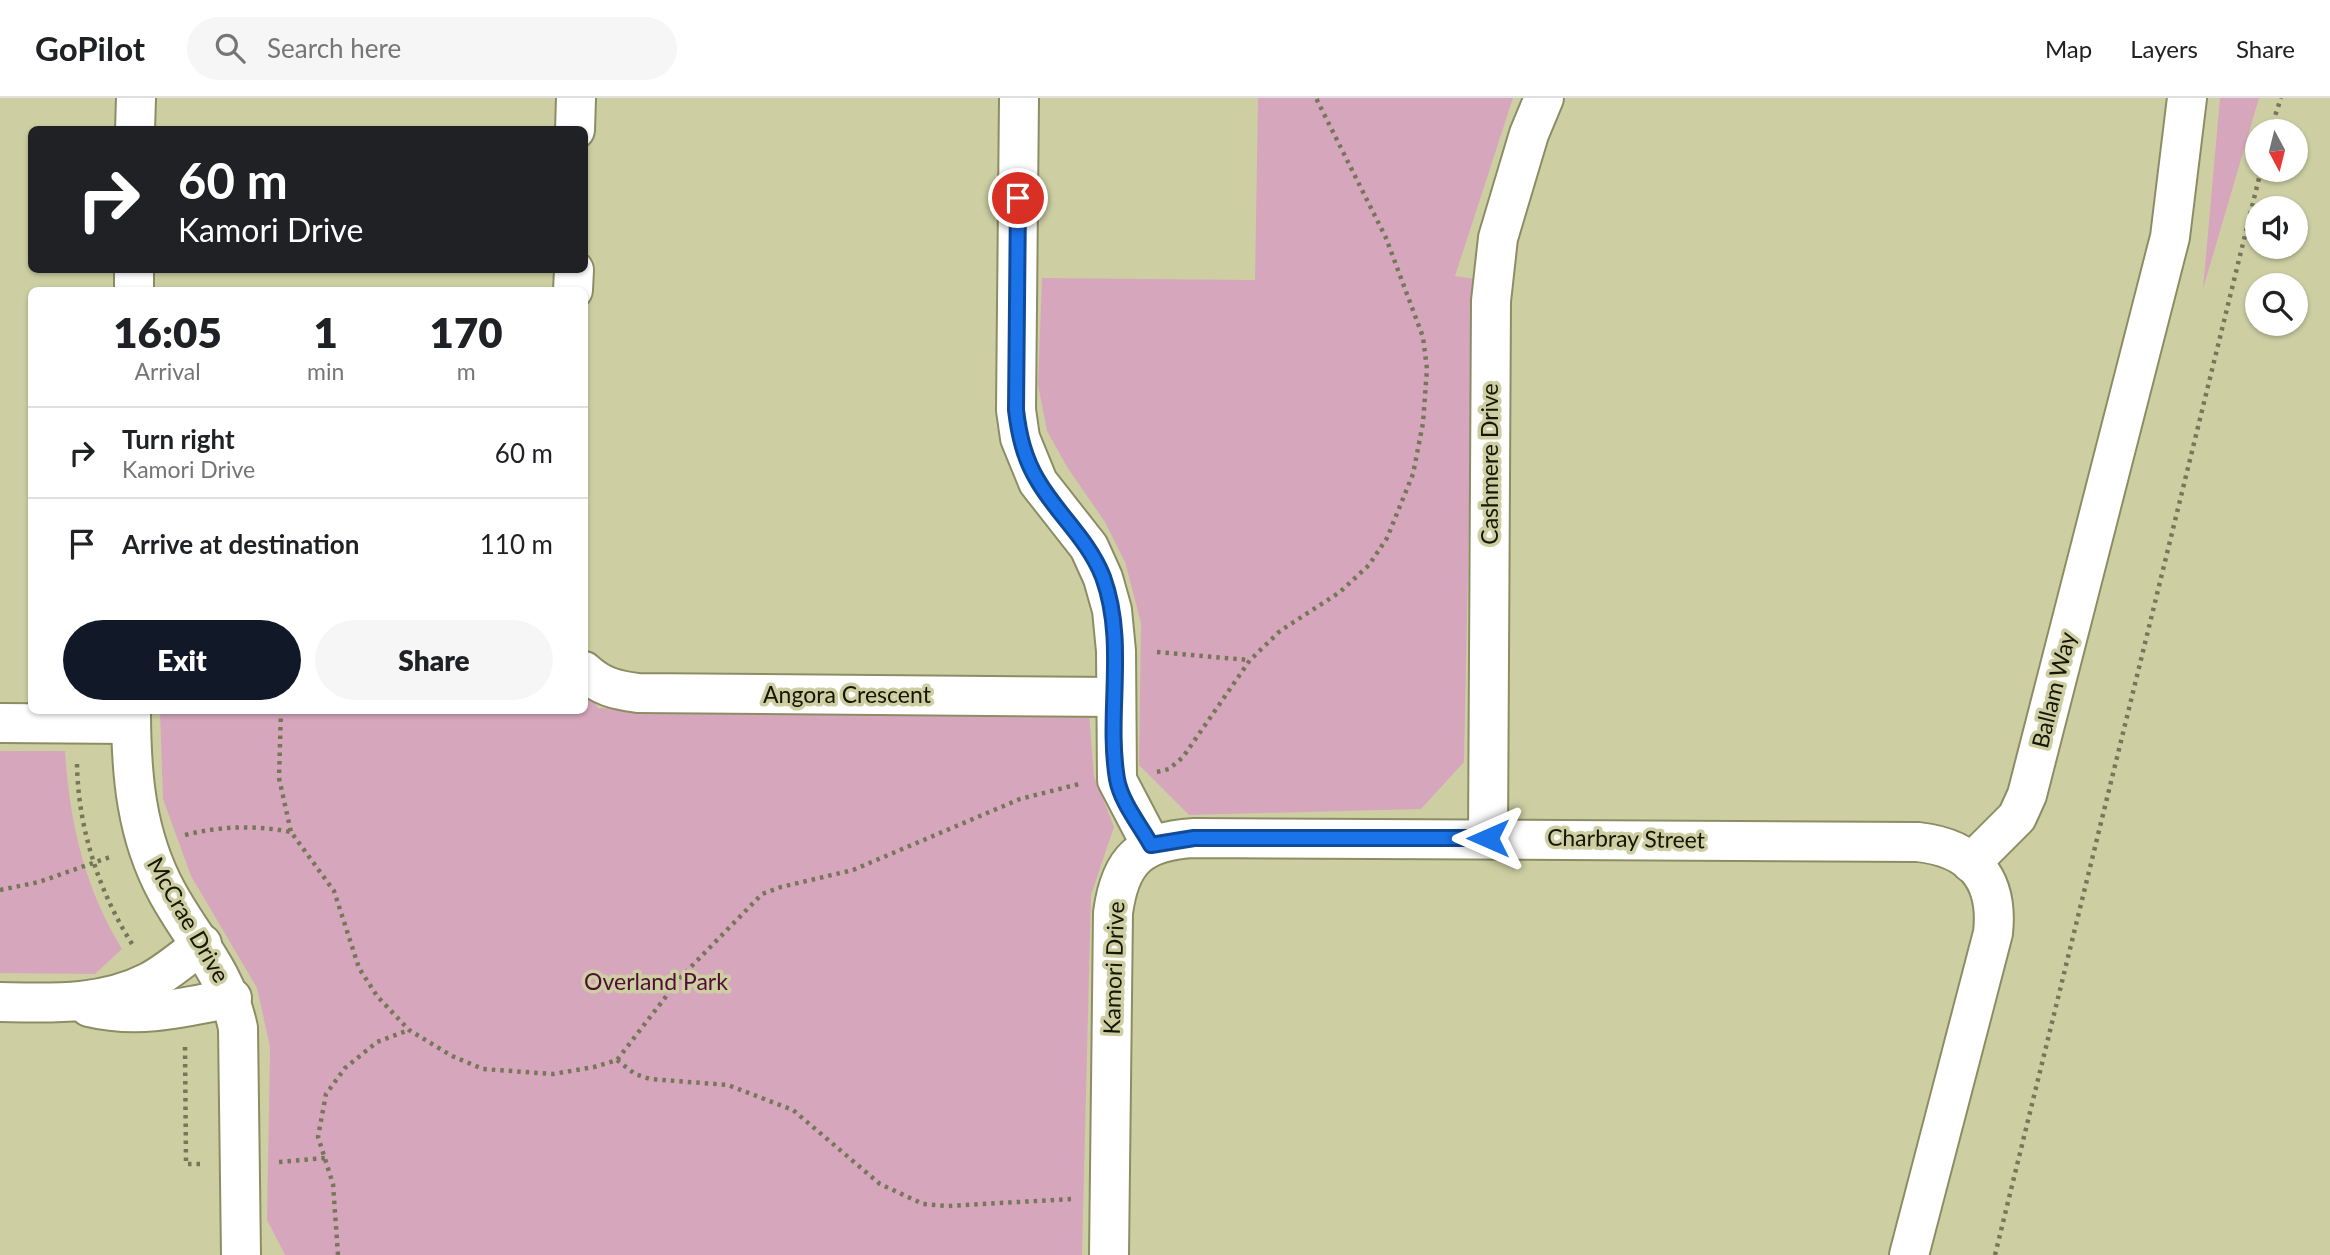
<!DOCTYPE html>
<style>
:root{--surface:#fff;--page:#f6f6f6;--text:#202124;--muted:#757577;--line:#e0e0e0;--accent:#111827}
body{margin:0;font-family:Lato,sans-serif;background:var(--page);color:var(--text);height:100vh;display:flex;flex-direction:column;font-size:26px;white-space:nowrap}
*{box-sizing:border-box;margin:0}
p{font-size:23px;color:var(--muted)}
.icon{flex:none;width:38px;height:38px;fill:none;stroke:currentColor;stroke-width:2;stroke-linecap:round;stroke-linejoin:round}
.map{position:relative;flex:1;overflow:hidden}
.drawer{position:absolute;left:28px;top:189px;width:560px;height:427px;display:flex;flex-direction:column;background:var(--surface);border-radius:10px;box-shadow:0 2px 5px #0004}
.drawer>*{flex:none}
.hud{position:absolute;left:28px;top:28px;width:560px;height:147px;border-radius:10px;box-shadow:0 2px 5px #0004;background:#202124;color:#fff;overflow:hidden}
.needle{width:46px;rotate:173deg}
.fabs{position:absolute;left:2245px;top:21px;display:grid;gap:14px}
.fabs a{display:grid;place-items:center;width:63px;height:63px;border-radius:50%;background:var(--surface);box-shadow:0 2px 5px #0004;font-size:35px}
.pin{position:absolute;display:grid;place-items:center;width:60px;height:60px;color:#fff;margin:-30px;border:4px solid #fff;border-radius:50%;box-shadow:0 2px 7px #0007}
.me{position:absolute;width:77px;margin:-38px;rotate:270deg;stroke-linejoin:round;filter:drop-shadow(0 0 5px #0008)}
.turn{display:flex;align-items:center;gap:24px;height:147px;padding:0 35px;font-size:32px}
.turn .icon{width:91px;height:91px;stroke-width:2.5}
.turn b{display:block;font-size:49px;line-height:60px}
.eta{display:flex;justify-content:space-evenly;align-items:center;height:119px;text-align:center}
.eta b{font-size:42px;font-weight:800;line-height:49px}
.cta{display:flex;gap:14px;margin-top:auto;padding:14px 35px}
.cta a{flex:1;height:80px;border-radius:42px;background:var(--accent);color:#fff;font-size:28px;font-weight:800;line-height:80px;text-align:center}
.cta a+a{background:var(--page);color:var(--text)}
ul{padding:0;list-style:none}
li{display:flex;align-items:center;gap:21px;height:91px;padding:0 35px;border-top:2px solid var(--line)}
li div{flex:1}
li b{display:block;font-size:26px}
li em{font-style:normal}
header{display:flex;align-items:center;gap:42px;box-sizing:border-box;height:98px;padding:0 35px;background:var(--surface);border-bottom:2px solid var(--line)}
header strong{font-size:33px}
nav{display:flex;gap:38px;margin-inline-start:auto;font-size:24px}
.search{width:490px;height:63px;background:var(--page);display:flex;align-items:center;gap:18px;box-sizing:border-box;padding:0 24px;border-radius:38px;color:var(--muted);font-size:26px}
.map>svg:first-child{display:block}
.green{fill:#d6a7bc}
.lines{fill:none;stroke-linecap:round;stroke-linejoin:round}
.street-casing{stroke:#8c8d64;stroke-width:42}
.secondary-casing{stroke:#8c8d64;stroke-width:42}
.path{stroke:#767758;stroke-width:4.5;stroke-dasharray:3.5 5;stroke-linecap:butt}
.street{stroke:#fff;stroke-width:38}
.secondary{stroke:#fff;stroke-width:38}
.route-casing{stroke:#114b97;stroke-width:18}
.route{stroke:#1a73e8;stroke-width:12}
.labels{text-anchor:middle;stroke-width:7;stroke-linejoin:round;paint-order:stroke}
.street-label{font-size:23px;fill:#161606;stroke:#cdcfa3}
.park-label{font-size:23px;fill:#530c37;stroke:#cdcfa3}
</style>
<header>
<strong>GoPilot</strong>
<div class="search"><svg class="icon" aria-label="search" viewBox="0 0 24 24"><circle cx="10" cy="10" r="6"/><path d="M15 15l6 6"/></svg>Search here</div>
<nav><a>Map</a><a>Layers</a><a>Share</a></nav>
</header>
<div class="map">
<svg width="2330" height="1157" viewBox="0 0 2330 1157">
<rect width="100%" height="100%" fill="#cdcfa3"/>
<g class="green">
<polygon points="1258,0 1513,0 1455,178 1474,181 1464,664 1421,711 1189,717 1139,667 1141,525 1125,464 1105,424 1067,369 1047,333 1038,287 1042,180 1255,182"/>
<polygon points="2220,0 2259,0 2203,191"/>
<polygon points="585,589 598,610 1089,615 1094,678 1114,729 1091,797 1082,1157 285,1157 267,1122 270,949 257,890 191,778 163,701 160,613 584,612"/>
<path d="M0,653H65C70,726 84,788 122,851L95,876L0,875Z"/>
</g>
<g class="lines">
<defs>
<g id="street">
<polyline points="1019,0 1016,312 1020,340 1038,384 1089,449 1103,480 1112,512 1116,553 1117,682 1151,747"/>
<polyline points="575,32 576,0"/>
<polyline points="573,192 574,172"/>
<path d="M584,573C601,589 616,592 638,595L1115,599"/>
<polyline points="0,625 131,626"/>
<polyline points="1488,740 1491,203 1498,140 1529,36 1544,0"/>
<polyline points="1971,765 2017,719 2027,697 2170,139 2187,0"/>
<path d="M0,904C51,905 102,908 149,884C168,874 185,859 202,846"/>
<path d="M89,909C139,921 182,910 232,900"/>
<path d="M1109,1157L1113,815C1120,762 1140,743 1194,740L1918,744C1972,750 1999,780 1993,835L1909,1157"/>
</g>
<g id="secondary">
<polyline points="135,32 136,0"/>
<polyline points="134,192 134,172"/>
<path d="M131,612C131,676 136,737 167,794C193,842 226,873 238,930L241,1157"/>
</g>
</defs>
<use href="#street" class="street-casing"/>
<use href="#secondary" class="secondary-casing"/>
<g class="path">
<polyline points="2270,33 2281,0"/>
<polyline points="1157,554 1249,562"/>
<polyline points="281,612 279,680 291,734"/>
<path d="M77,666C78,730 99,795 134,849"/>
<polyline points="1157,674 1169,671 1183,659 1250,562 1280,533 1340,494 1369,467 1387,440 1413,376 1423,325 1427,271 1423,239 1386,140 1316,0"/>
<path d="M185,737C221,728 255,727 291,734L334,793L359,870L377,898L409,932L452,958L483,971L553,976L594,969L617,962L681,879L762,796L781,789L853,772L1020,701L1079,686"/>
<polyline points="0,792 39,784 110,759"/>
<polyline points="185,949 186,1066 201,1066"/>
<polyline points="617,962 635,976 650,981 728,987 793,1012 880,1086 923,1106 948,1108 1071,1101"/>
<polyline points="279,1064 325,1060"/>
<polyline points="338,1157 333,1086 318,1039 326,996 345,970 377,944 409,932"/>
<polyline points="1995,1157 2261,72"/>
</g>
<use href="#street" class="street"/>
<use href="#secondary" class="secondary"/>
</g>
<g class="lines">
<defs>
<path id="route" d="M1018,100L1016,312C1019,337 1024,360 1038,383C1058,417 1088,441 1103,479C1127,545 1106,615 1117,681C1121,704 1140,727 1151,747L1194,740H1488"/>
</defs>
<use href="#route" class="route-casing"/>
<use href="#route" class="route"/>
</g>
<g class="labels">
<g class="street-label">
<text transform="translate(1490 366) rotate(-90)" y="8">Cashmere Drive</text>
<text transform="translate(2054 592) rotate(-76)" y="8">Ballam Way</text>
<text x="847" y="605">Angora Crescent</text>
<text transform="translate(1626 741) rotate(1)" y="8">Charbray Street</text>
<text transform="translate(188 822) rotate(60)" y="8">McCrae Drive</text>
<text transform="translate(1114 870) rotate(-88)" y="8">Kamori Drive</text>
</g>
<g class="park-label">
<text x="656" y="892">Overland Park</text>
</g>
</g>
</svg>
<div class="fabs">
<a><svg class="needle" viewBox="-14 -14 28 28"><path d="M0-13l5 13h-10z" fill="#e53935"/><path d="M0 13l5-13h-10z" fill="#757577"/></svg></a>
<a><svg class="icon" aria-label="sound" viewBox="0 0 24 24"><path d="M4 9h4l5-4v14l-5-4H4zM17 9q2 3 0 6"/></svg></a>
<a><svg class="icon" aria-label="search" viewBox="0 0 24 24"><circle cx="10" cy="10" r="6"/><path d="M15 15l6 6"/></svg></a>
</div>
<div class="pin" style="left:1018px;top:100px;background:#d93025"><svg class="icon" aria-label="arrive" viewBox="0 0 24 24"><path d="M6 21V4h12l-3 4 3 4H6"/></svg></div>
<svg class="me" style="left:1488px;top:740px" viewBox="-20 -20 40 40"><path d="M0-17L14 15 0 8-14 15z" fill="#1a73e8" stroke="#fff" stroke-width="4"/></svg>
<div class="hud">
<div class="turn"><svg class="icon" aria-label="right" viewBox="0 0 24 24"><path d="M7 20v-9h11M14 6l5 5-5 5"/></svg><div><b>60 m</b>Kamori Drive</div></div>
</div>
<section class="drawer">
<div class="eta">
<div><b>16:05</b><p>Arrival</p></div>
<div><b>1</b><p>min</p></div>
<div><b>170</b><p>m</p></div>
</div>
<ul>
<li><svg class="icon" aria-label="right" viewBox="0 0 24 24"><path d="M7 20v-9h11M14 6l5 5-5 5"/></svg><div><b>Turn right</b><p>Kamori Drive</p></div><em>60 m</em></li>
<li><svg class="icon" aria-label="arrive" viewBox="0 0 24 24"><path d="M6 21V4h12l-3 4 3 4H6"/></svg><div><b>Arrive at destination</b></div><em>110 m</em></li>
</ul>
<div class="cta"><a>Exit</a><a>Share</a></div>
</section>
</div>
